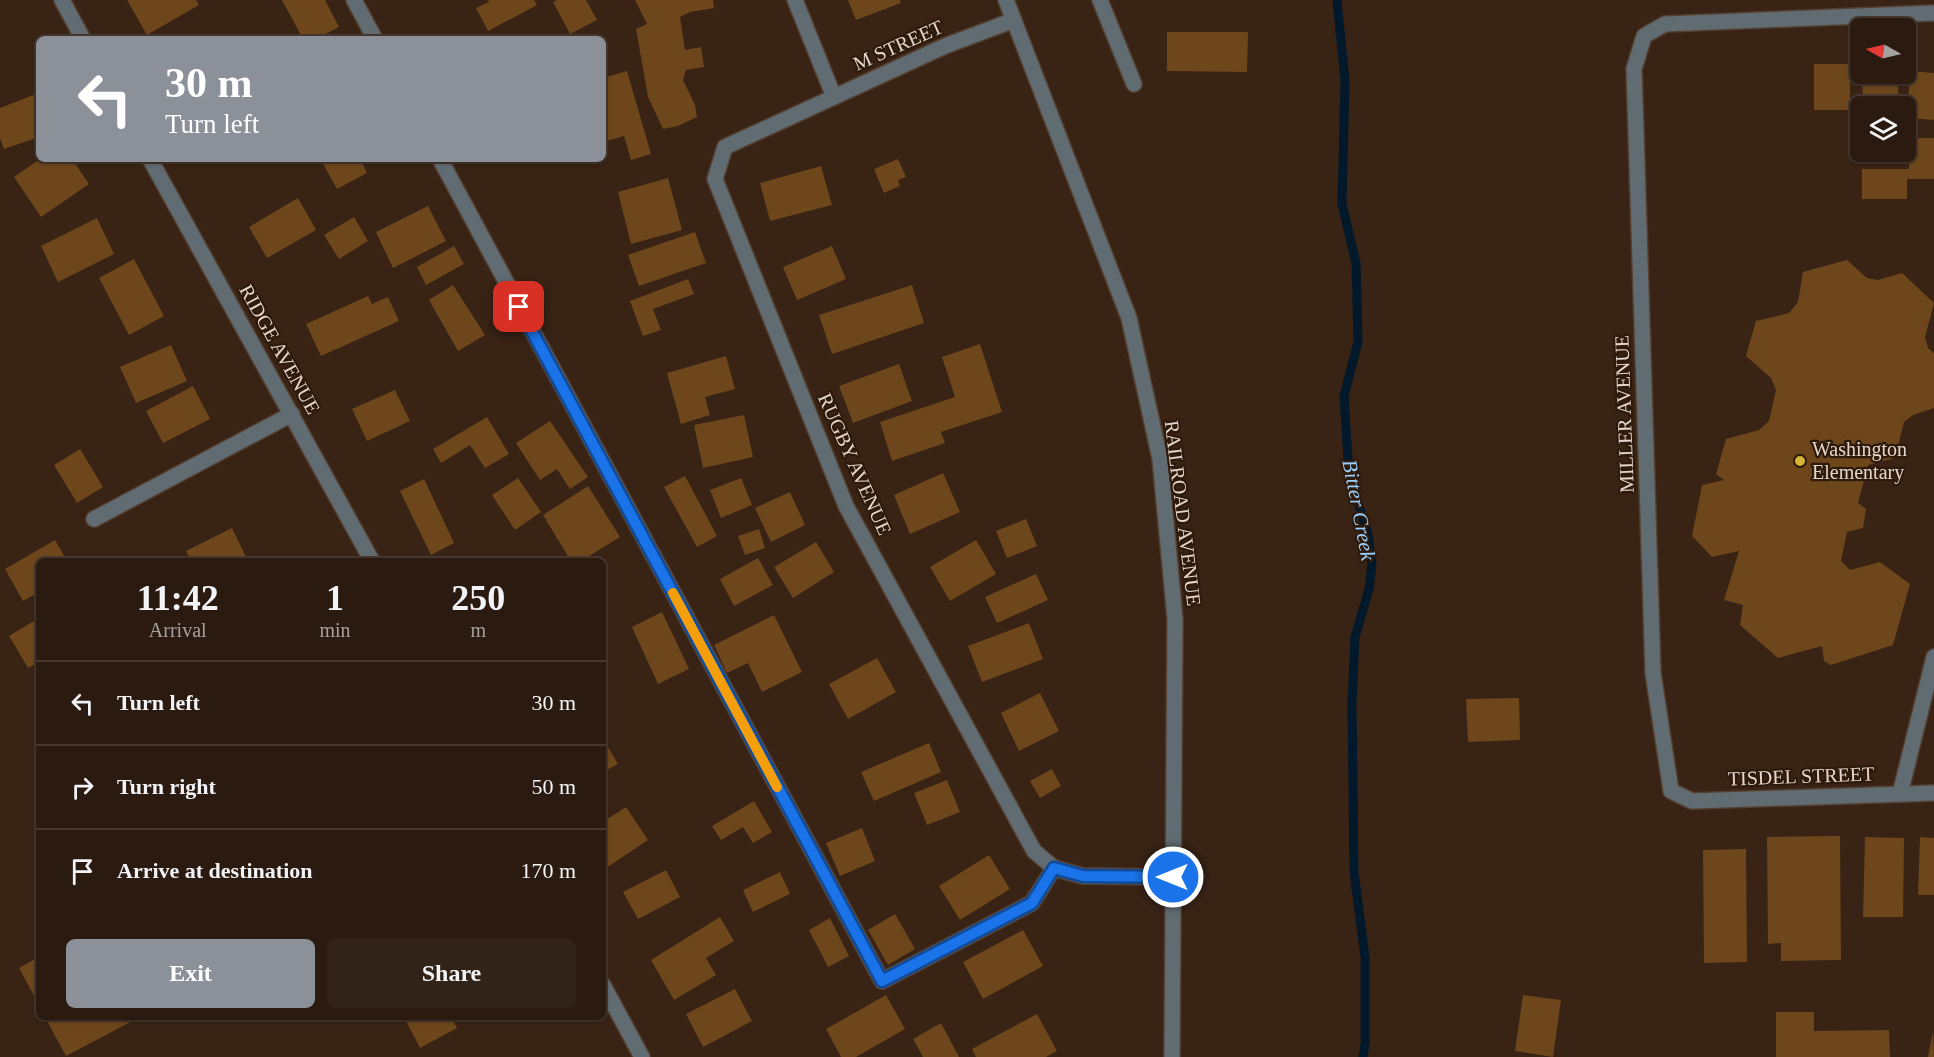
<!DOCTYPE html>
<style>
:root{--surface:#2a1a10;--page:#322319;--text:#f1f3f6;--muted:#a5a19f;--line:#463830;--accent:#8c9099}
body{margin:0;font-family:"Times New Roman",serif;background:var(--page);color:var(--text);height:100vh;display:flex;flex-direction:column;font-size:22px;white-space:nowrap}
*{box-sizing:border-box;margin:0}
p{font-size:20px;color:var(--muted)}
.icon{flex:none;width:33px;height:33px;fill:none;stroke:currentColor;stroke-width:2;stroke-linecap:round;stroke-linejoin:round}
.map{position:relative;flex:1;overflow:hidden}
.sheet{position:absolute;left:36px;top:558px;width:570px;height:462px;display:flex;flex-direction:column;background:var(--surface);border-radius:9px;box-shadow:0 2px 4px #0004,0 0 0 2px var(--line)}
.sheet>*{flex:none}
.hud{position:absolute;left:36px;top:36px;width:570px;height:126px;border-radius:9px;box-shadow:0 2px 4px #0004,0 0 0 2px var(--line);background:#8c9099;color:#fff;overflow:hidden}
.needle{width:39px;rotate:278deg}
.buttons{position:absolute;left:1850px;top:18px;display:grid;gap:12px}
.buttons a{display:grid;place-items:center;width:66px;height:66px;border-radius:9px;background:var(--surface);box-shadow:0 2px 4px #0004,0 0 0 2px var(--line);font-size:30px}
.pin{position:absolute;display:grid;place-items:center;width:51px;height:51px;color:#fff;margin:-26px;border-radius:12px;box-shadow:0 3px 9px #0006}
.me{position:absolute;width:66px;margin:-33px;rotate:270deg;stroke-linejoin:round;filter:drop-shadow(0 0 4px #0008)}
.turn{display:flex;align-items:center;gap:21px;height:126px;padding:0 30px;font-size:27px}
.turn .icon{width:78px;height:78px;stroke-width:2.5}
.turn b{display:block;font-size:42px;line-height:51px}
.eta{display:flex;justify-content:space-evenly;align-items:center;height:102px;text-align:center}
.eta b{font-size:36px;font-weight:600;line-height:42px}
.cta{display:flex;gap:12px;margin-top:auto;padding:12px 30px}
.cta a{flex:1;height:69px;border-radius:9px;background:var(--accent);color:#fff;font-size:24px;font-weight:600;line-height:69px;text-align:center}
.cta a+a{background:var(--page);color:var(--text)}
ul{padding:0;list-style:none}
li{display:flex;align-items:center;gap:18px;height:84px;padding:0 30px;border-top:2px solid var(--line)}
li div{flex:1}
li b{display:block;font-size:22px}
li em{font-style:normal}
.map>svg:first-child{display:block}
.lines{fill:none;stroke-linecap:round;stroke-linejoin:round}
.stream{stroke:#02192b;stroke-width:9}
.building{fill:#6d461b}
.minor-casing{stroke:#544032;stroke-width:18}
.minor{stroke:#606c72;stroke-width:15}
.route-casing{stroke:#114b97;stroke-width:15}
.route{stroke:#1a73e8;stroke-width:10}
.slow{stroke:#f59e0b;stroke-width:10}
.poi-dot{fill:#d8b434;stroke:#2e1a0b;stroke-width:2}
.labels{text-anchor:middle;stroke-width:4.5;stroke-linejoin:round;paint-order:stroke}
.street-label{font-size:20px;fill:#e4d6cc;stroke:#2e1a0b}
.poi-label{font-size:20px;fill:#e4d6cc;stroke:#2e1a0b;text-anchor:start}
.water-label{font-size:21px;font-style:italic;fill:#99cffe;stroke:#2e1a0b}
</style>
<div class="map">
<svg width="1934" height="1057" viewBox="0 0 1934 1057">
<rect width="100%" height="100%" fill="#382315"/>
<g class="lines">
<polyline class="stream" points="1337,0 1345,81 1342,204 1356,263 1358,342 1344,396 1349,475 1368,534 1372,565 1369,589 1355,637 1352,704 1354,872 1365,957 1365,1044 1363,1057"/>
</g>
<g class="building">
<polygon points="127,0 196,0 199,5 147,35"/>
<polygon points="282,0 325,0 339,27 316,39 303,39"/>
<polygon points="488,0 534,0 537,5 488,31 476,8 489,2"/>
<polygon points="557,0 586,0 597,20 570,34 553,2"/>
<polygon points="635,0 713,0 714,8 690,12 680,17 685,50 701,47 704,67 686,70 683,80 695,105 697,117 678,126 663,129 648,97 636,29 647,24"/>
<polygon points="848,0 900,0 901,3 856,20"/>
<polygon points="1167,32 1248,32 1247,72 1167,71"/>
<rect x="1814" y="64" width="36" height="46"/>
<polygon points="627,71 651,154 631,160 624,136 603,142 603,103 606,102 603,90 603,78"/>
<polygon points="1910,71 1934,73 1934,120 1907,118"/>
<polygon points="1862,74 1897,74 1899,106 1863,106"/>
<polygon points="39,93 39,137 4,149 0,138 0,108"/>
<polygon points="1909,138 1934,138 1934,179 1907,179 1907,199 1862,199 1862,169 1909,169"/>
<polygon points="40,159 72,159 89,184 41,217 14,177"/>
<polygon points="323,159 360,159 367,173 337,189 321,160"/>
<polygon points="898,159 906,177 898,180 900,186 884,193 874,169"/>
<polygon points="821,166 832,205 770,221 760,183"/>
<polygon points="668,178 682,230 631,244 618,192"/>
<polygon points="298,198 316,230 267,258 249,227"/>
<polygon points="428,206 446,241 393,268 376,232"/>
<polygon points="354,217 368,241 339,259 324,235"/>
<polygon points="97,218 114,254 58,282 41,246"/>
<polygon points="695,232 706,263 639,286 628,255"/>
<polygon points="454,246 464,264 426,285 417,267"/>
<polygon points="832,246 846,279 797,300 783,267"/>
<polygon points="134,259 164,316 129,335 99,278"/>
<polygon points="1847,260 1867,278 1878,280 1902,273 1934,303 1925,337 1928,348 1934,353 1934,408 1913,415 1904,422 1895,458 1868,465 1858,503 1866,509 1863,528 1847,532 1841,561 1850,570 1880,562 1910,584 1893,645 1831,665 1824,661 1822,646 1778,658 1740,625 1743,605 1724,600 1739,551 1712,557 1692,536 1702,485 1724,480 1716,474 1726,439 1759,430 1769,421 1776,390 1771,378 1746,356 1756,321 1789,313 1798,302 1803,272"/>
<polygon points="688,279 694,294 653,309 661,330 643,336 630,301"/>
<polygon points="453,285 485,335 458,351 429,300"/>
<polygon points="912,285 924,323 832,354 819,315"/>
<polygon points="368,296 372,304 388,297 399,321 321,356 306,324"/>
<polygon points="980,344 1002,412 941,432 945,443 892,461 880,422 955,397 942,357"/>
<polygon points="171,345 187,381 136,403 120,367"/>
<polygon points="726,356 735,389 705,397 710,415 681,424 667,373"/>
<polygon points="899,364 912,401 853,423 839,386"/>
<polygon points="193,386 210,419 163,443 146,411"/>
<polygon points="395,390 410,421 367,441 352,409"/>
<polygon points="744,415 753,457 703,468 694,425"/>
<polygon points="487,417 509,454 485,468 470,445 441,463 433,449"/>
<polygon points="550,421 588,477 570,489 557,469 540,480 516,443"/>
<polygon points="80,449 103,487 77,503 54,465"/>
<polygon points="943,473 960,512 910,534 894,495"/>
<polygon points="685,476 717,536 697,547 664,487"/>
<polygon points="518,478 541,512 515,530 492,495"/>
<polygon points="741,478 752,505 721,518 710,490"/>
<polygon points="424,479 454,543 431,555 400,491"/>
<polygon points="588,486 620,537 581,561 571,561 543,515"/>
<polygon points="790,492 805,525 771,542 755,508"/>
<polygon points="1026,519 1037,546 1007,558 996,531"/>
<polygon points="232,528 248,561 191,561 186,551"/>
<polygon points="759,529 765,548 745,555 738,536"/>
<polygon points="55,540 67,561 39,561 39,592 23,601 5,569"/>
<polygon points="976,540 996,574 950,601 930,567"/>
<polygon points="816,542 834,572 793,598 774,567"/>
<polygon points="758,558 773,585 734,606 720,579"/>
<polygon points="1036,574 1048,600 997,623 985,597"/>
<polygon points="662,612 689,669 658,684 632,627"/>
<polygon points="774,615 802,672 762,692 748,663 727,673 714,645"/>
<polygon points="39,618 39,662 28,668 9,636"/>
<polygon points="1029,623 1043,659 982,682 968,646"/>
<polygon points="877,658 896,692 848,719 829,684"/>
<polygon points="1040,693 1059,731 1019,751 1001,713"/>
<polygon points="1519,698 1520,740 1468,742 1466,699"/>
<polygon points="603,739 618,764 603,772"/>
<polygon points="929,743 941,772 874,801 861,772"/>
<polygon points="1052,769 1061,786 1040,798 1030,781"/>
<polygon points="947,780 960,812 927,825 914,793"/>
<polygon points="754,801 772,832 753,843 743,827 721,840 712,826"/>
<polygon points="626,807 648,840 606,868 603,864 603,822"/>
<polygon points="862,828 875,861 840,876 826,843"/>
<polygon points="1840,836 1841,960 1781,961 1781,943 1768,944 1767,837"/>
<polygon points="1865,837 1904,838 1903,917 1863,917"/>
<polygon points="1920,837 1934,838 1934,895 1918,895"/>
<polygon points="1746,849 1747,962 1704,963 1703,850"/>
<polygon points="989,855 1010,889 960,920 939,886"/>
<polygon points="666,870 680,897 638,919 623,892"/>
<polygon points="780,872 790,894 753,912 743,890"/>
<polygon points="895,914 915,949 888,965 868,930"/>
<polygon points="720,917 734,941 706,958 716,975 674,1000 651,960"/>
<polygon points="830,918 849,956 828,967 809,930"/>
<polygon points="1023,930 1043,966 983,999 963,962"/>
<polygon points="39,957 39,1005 19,968"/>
<polygon points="735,989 752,1021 703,1047 686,1014"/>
<polygon points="886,995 905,1029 856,1057 841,1057 826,1029"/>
<polygon points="1523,995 1561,1000 1553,1057 1515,1051"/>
<polygon points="1776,1012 1814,1012 1814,1031 1889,1030 1890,1057 1776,1057"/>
<polygon points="1037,1014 1057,1051 1046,1057 976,1057 972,1049"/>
<polygon points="45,1017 140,1017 66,1056"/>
<polygon points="404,1017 451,1017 457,1028 420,1048"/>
<polygon points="941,1023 959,1057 923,1057 913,1039"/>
<polygon points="1933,1032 1934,1057 1928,1057"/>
</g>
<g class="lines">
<defs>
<g id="minor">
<polyline points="62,0 83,39"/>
<polyline points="354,0 375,39"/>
<polyline points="795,0 834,97 725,147 715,179 846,506 1034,851 1054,868 1083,876 1173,877"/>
<polyline points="1006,0 1129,318 1160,459 1175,619 1172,1057"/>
<polyline points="1100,0 1134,84"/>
<polyline points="1934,13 1665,24 1644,36 1634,69 1653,673 1671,791 1692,801 1934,793"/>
<polyline points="834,97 945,46 1014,20"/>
<polyline points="150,159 372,561"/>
<polyline points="440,159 882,981 1032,903 1054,868"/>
<polyline points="94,519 292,414"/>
<polyline points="1900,794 1934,657"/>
<polyline points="603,985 642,1057"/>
</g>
</defs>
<use href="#minor" class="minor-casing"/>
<use href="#minor" class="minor"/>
</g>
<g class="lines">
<defs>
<polyline id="route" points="519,307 882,981 1032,903 1054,868 1083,876 1173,877"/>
</defs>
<use href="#route" class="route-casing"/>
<use href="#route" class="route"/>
<polyline class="slow" points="673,593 777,787"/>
</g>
<circle class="poi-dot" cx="1800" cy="461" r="6"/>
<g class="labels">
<g class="street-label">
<text transform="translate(898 45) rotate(-24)" y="7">M STREET</text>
<text transform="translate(280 349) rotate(61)" y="7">RIDGE AVENUE</text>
<text transform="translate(1624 414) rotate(-92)" y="7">MILLER AVENUE</text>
<text transform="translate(855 464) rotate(66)" y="7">RUGBY AVENUE</text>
<text transform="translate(1183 513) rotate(83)" y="7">RAILROAD AVENUE</text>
<text transform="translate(1801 776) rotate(-2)" y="7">TISDEL STREET</text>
</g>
<g class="poi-label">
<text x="1812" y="456">Washington<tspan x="1812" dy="23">Elementary</tspan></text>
</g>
<g class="water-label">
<text transform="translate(1359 510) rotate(79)" y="7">Bitter Creek</text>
</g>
</g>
</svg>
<div class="buttons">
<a><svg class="needle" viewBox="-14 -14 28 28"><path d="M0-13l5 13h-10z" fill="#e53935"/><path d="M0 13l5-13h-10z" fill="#a5a19f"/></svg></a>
<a><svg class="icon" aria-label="layers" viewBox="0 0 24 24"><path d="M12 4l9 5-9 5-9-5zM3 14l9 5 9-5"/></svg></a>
</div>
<div class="pin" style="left:519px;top:307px;background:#d93025"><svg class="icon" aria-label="arrive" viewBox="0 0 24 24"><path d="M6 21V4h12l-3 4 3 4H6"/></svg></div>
<svg class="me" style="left:1173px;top:877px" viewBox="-20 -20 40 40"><circle r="17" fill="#1a73e8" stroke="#fff" stroke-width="3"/><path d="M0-11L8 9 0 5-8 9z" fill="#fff"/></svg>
<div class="hud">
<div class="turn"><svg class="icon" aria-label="left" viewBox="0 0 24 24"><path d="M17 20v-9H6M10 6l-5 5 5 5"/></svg><div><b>30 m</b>Turn left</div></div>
</div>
<section class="sheet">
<div class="eta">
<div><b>11:42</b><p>Arrival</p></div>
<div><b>1</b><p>min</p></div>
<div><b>250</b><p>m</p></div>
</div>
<ul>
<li><svg class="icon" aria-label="left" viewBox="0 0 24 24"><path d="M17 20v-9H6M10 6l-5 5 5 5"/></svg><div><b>Turn left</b></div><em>30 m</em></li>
<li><svg class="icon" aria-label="right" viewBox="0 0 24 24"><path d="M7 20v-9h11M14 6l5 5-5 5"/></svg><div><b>Turn right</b></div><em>50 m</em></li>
<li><svg class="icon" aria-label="arrive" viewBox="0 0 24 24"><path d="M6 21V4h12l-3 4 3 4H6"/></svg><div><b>Arrive at destination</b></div><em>170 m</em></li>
</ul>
<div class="cta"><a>Exit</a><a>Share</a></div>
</section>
</div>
